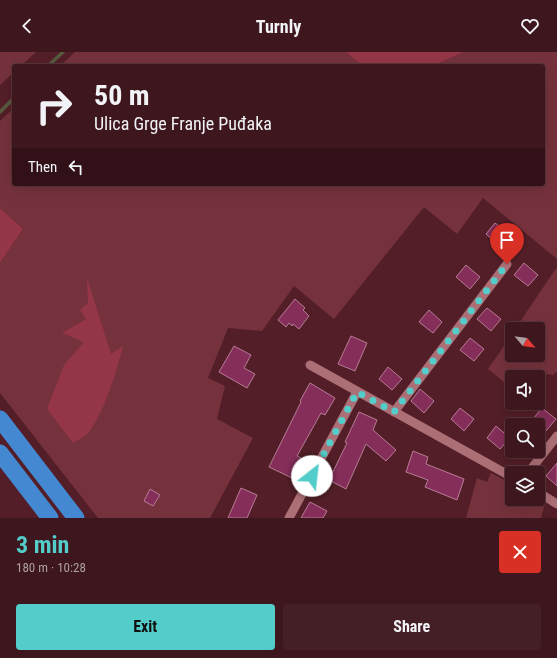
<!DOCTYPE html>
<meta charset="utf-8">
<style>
:root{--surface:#3e161d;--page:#451f26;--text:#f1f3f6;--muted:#ad9fa4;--line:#57353b;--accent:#53cdca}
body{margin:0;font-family:"Roboto Condensed",sans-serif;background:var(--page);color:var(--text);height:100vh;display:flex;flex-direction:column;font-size:15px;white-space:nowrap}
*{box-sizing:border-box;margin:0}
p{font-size:13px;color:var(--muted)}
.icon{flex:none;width:22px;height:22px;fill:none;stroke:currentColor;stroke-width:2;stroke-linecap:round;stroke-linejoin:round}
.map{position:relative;height:466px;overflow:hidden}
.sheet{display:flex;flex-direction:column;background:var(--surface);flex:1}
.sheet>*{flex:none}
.hud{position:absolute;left:12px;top:12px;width:533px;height:122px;border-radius:4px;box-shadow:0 4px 16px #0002,0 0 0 1px var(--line);background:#3e161d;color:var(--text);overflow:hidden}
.needle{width:26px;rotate:119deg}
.fabs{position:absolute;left:505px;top:270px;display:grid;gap:8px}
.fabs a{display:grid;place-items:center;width:40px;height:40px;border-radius:4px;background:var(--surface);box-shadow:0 4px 16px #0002,0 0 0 1px var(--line);font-size:20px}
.pin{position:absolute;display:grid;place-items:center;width:34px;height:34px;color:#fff;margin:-41px -17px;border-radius:50% 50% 50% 0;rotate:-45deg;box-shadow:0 0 4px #0007}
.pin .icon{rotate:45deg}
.me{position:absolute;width:44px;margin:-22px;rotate:29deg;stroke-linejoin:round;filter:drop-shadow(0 0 3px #0008)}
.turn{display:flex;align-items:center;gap:14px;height:84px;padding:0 16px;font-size:18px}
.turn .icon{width:52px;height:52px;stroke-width:2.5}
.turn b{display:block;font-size:28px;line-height:34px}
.then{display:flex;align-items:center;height:38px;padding:0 16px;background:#0003;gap:8px;font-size:15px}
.round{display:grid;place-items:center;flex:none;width:42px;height:42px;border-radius:4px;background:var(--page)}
.summary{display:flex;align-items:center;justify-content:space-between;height:68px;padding:0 16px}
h1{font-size:24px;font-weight:700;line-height:30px;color:var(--accent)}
.cta{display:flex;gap:8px;margin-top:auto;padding:8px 16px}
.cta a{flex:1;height:46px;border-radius:4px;background:var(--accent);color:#111;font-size:16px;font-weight:700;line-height:46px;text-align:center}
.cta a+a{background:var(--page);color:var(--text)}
header{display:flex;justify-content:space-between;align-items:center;height:52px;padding:0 16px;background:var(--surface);font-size:18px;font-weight:700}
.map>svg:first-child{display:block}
.green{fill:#75323c}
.forest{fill:#943647}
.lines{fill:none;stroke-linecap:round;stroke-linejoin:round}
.stream{stroke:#565a3e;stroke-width:3.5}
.building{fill:#852e5a;stroke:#b67c95}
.street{stroke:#ad6f76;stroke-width:9}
.highway{stroke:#4488d2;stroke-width:17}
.route{stroke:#53cdca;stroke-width:7;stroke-dasharray:0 12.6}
</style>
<header><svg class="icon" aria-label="back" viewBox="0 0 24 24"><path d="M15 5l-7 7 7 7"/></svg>Turnly<svg class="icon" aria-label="heart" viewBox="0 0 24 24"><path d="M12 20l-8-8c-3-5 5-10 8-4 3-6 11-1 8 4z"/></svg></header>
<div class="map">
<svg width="557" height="466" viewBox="0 0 557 466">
<rect width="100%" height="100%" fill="#531e27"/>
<g class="green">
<polygon points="0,0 36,0 21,14 14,14 14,20 0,33"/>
<polygon points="75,0 346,0 362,14 60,14"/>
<polygon points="464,0 557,0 557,207 483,146 457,182 424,155 334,267 294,234 262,279 228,276 208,326 225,334 217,367 253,386 210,466 98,466 0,341 0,211 23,177 0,156 0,69 14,56 14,132 543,132 543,14 433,14"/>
<polygon points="557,215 557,319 553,323 533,320 526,325 512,325 512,337 488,317 512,282 512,303 538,303 538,277 515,277"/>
<polygon points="491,421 512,432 512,447 538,447 545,452 541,466 466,466 477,426 487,430"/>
</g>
<g class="forest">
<polygon points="346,0 464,0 433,14 362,14"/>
<polygon points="0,156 23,177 0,211"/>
<path d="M87,226L111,302L123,294C116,321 105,358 89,380C85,385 78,388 73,391L47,357L64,313L84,290L62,281L86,267L80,258L88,251Z"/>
</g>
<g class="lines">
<g class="stream">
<polyline points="48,14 63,0"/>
<polyline points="0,60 14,46"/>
</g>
</g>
<g class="building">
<polygon points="495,171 509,182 499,194 486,182"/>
<polygon points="524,211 538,223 528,234 514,223"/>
<polygon points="466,213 480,225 470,237 456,225"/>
<polygon points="295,247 305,256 303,258 309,264 299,277 293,272 292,274 289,271 286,275 278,268"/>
<polygon points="487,256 501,267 491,279 477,267"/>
<polygon points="429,258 442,270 433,281 419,270"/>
<polygon points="351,284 367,291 355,319 338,312"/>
<polygon points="470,286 484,297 474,309 460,298"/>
<polygon points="234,294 251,303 244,316 255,322 247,336 219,320"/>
<polygon points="388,315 402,327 392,338 379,327"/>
<polygon points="310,331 335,346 325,363 321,361 297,404 301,406 292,426 269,415 301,350 300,349"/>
<polygon points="420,337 434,349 424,361 411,349"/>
<polygon points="460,356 474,367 464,379 451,367"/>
<polygon points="542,356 556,367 546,379 533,367"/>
<polygon points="359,360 377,368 373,378 396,398 386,409 366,392 346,437 329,428 347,391 345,390"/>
<polygon points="496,374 510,386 500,397 487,386"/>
<polygon points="413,399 428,405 426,412 464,427 457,448 425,435 428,428 406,420"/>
<polygon points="557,411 557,434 546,424"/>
<polygon points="241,436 257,443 247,466 228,466"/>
<polygon points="150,437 160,443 153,454 144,449"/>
<polygon points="310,450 327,459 323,466 301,466"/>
</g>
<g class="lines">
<g class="street">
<polyline points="310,313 512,425"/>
<polyline points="394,360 507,212"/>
<polyline points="528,421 557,384"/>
<polyline points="538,440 557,452"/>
<polyline points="289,466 357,340"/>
</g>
<g class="highway">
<polyline points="0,367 76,466"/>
<polyline points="0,401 50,466"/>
</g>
</g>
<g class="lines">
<polyline class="route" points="312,424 357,340 394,360 507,212"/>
</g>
</svg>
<div class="fabs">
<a><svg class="needle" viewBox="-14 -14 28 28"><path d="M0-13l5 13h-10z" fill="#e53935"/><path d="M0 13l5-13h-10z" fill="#ad9fa4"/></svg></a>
<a><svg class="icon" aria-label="sound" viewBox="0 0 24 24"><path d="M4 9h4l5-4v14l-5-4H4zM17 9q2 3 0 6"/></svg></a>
<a><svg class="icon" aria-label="search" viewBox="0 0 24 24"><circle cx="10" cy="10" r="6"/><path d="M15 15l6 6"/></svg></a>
<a><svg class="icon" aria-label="layers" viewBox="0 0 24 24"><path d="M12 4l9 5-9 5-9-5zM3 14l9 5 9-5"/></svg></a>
</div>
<div class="pin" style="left:507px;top:212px;background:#d93025"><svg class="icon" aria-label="arrive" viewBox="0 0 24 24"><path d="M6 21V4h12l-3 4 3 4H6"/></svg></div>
<svg class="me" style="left:312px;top:424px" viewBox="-20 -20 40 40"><circle r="19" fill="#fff"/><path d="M0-13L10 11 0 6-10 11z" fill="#53cdca"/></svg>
<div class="hud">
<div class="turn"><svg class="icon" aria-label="right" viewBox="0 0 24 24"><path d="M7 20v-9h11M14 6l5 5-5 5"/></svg><div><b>50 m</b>Ulica Grge Franje Puđaka</div></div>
<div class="then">Then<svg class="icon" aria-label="left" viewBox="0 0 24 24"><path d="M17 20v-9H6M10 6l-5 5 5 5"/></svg></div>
</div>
</div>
<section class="sheet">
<div class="summary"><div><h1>3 min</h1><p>180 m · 10:28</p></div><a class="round" style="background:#d93025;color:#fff"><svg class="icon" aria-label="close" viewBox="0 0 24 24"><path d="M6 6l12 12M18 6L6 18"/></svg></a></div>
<div class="cta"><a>Exit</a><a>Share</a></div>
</section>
